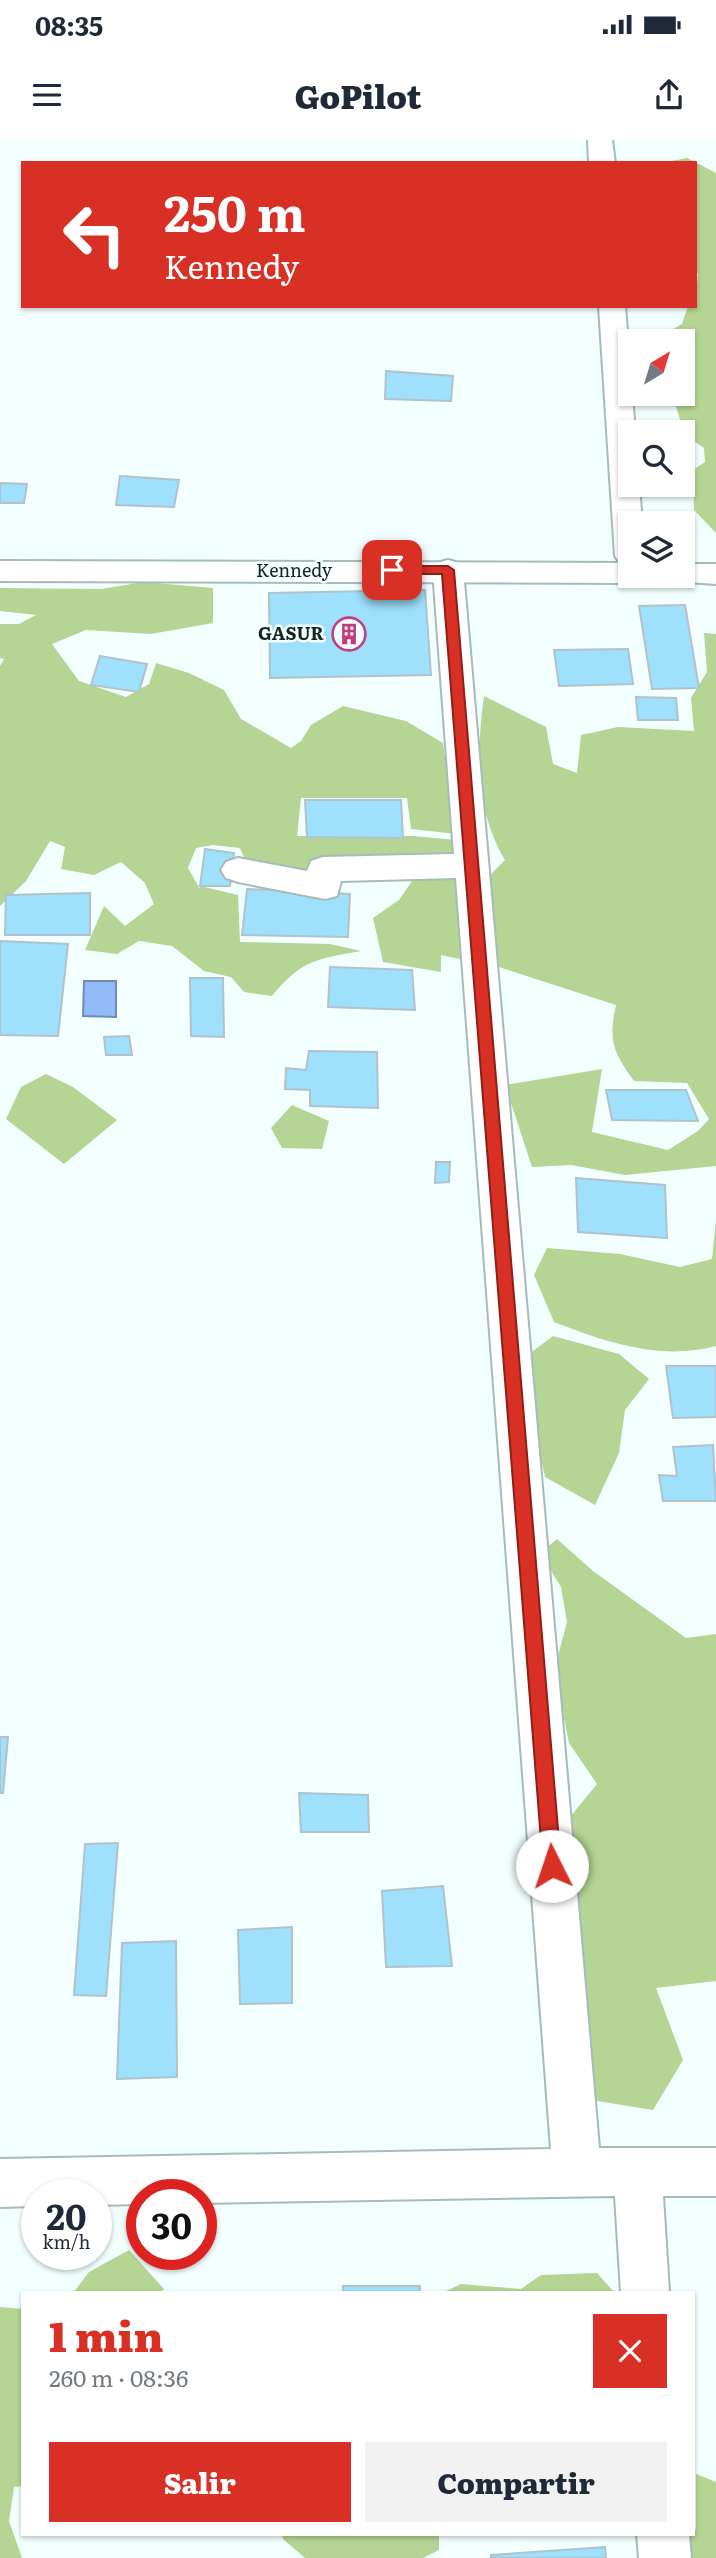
<!DOCTYPE html>
<html lang="es">
<meta charset="utf-8">
<style>
:root{--surface:#fff;--page:#f2f2f3;--text:#1f2937;--muted:#747a83;--accent:#d93025}
body{margin:0;font-family:Literata,serif;background:var(--page);color:var(--text);height:100vh;display:flex;flex-direction:column;font-size:26px;white-space:nowrap}
*{box-sizing:border-box;margin:0}
p{font-size:23px;color:var(--muted)}
.icon{flex:none;width:38px;height:38px;fill:none;stroke:currentColor;stroke-width:2;stroke-linecap:round;stroke-linejoin:round}
.map{position:relative;flex:1;overflow:hidden}
.panel{position:absolute;left:21px;top:2151px;width:674px;height:245px;display:flex;flex-direction:column;background:var(--surface);border-radius:0px;box-shadow:0 2px 5px #0004}
.panel>*{flex:none}
.hud{position:absolute;left:21px;top:21px;width:676px;height:147px;border-radius:0px;box-shadow:0 2px 5px #0004;background:#d93025;color:#fff;overflow:hidden}
.needle{width:46px;rotate:38deg}
.fabs{position:absolute;left:618px;top:189px;display:grid;gap:14px}
.fabs a{display:grid;place-items:center;width:77px;height:77px;border-radius:0px;background:var(--surface);box-shadow:0 2px 5px #0004;font-size:35px}
.speed{position:absolute;left:21px;top:2039px;display:flex;gap:14px;font-size:35px;font-weight:700;text-align:center}
.speed>*{display:grid;place-content:center;width:91px;height:91px;border-radius:50%;background:var(--surface);box-shadow:0 2px 5px #0004;line-height:1}
.speed small{font-size:18px;font-weight:400}
.speed .limit{border:10px solid #d22;background:#fff;color:#111}
.pin{position:absolute;display:grid;place-items:center;width:60px;height:60px;color:#fff;margin:-30px;border-radius:14px;box-shadow:0 4px 10px #0006}
.me{position:absolute;width:77px;margin:-38px;rotate:356deg;stroke-linejoin:round;filter:drop-shadow(0 0 5px #0008)}
.turn{display:flex;align-items:center;gap:24px;height:147px;padding:0 28px;font-size:32px}
.turn .icon{width:91px;height:91px;stroke-width:2.5}
.turn b{display:block;font-size:49px;line-height:60px}
.round{display:grid;place-items:center;flex:none;width:74px;height:74px;border-radius:0px;background:var(--page)}
.head{display:flex;align-items:center;justify-content:space-between;height:119px;padding:0 28px}
h1{font-size:42px;font-weight:800;line-height:52px;color:var(--accent)}
.action{display:flex;gap:14px;margin-top:auto;padding:14px 28px}
.action a{flex:1;height:80px;border-radius:0px;background:var(--accent);color:#fff;font-size:28px;font-weight:800;line-height:80px;text-align:center}
.action a+a{background:var(--page);color:var(--text)}
.status{display:flex;justify-content:space-between;align-items:center;height:49px;padding:0 35px;background:var(--surface);direction:ltr}
.status svg{height:19px;fill:currentColor}
header{display:flex;justify-content:space-between;align-items:center;height:91px;padding:0 28px;background:var(--surface);font-size:32px;font-weight:800}
.map>svg:first-child{display:block}
.forest{fill:#b4d593}
.water{fill:#92baf6;stroke:#6e8cb6;stroke-width:2}
.building{fill:#9fe1fd;stroke:#b0c2ca;stroke-width:2}
.lines{fill:none;stroke-linecap:round;stroke-linejoin:round}
.street-casing{stroke:#a6bbba;stroke-width:4}
.secondary-casing{stroke:#a6bbba;stroke-width:4}
.street{fill:#fff;fill-rule:evenodd}
.secondary{fill:#fff;fill-rule:evenodd}
.route{fill:#d93025;stroke:#8d1f18;stroke-width:2}
.labels{text-anchor:middle;stroke-width:5;stroke-linejoin:round;paint-order:stroke}
.far-street-label{font-size:18px;fill:#192120;stroke:#f2fffe}
.far-poi-label{font-size:18px;font-weight:bold;fill:#192120;stroke:#f2fffe;text-anchor:end}
</style>
<div class="status"><b>08:35</b><svg viewBox="0 0 49 12"><path d="M0 12V9h3v3zM5 12V6h3v6zM10 12V3h3v9zM15 12V0h3v12zM26 1h20v11H26zM47 4h2v5h-2z"/></svg></div>
<header><svg class="icon" aria-label="menu" viewBox="0 0 24 24"><path d="M4 6h16M4 12h16M4 18h16"/></svg>GoPilot<svg class="icon" aria-label="share" viewBox="0 0 24 24"><path d="M12 15V3M7 8l5-5 5 5M5 13v7h14v-7"/></svg></header>
<div class="map">
<svg width="716" height="2418" viewBox="0 0 716 2418">
<rect width="100%" height="100%" fill="#f2fffe"/>
<g class="forest">
<polygon points="687,18 716,33 716,393 694,370 693,330 705,322 704,308 685,295 672,254 682,254 682,201 657,201 657,198 682,184 688,166 695,166 698,134 695,130 695,23 663,23"/>
<path d="M144,442L213,448V483L151,494L86,490L52,504L79,541L126,557L149,544L156,523L189,533L224,550L241,579L291,608L301,601L311,585L343,566L406,581L443,603L457,694L411,689L407,658H301L297,696H413L456,700L457,719L305,740L248,726L240,708L213,705L196,708L188,728L200,749V746L238,755L240,802L330,804L361,811C317,819 301,820 272,856L244,852L231,837L204,831L172,806L139,801L117,814L85,810L104,766L125,786L154,764L145,743L121,722L94,735L61,729L65,707L50,701L26,741L0,766V526L4,519L0,518V484H19L36,475L0,471V448L101,449Z"/>
<path d="M704,493L716,494V1026L625,1035L571,1025L532,1027L505,945L602,929L592,992L668,1010L698,991L709,979L687,943L634,941C613,912 608,901 616,865L496,826L485,740L505,720C476,672 476,612 484,556L546,587L553,624L577,633L581,595L618,587L694,591L691,558L707,532Z"/>
<polygon points="417,734 462,736 473,822 441,815 441,832 383,822 373,778 399,760"/>
<polygon points="46,934 73,947 117,980 64,1024 6,979 21,947"/>
<polygon points="292,965 329,981 322,1009 282,1008 271,988"/>
<path d="M716,1080V1206C660,1221 606,1202 554,1182L534,1135L547,1108L620,1114L680,1127L712,1119Z"/>
<path d="M553,1196L619,1214L649,1239L625,1270L619,1313L595,1365L545,1337C535,1296 536,1255 529,1214Z"/>
<polygon points="557,1399 593,1431 686,1498 716,1494 716,1841 656,1848 683,1920 653,1970 585,1959 561,1688 597,1644 569,1603 560,1558 558,1516 567,1482 561,1447 540,1413"/>
<polygon points="129,2110 164,2149 161,2152 74,2152 89,2132"/>
<polygon points="597,2133 614,2152 444,2152 461,2144 521,2149 541,2135"/>
<polygon points="0,2167 23,2169 23,2346 14,2347 9,2381 22,2418 0,2418"/>
<polygon points="696,2334 716,2342 716,2418 685,2418 683,2406 696,2389"/>
<polygon points="282,2394 439,2394 439,2410 423,2418 305,2418 283,2399"/>
</g>
<polygon class="water" points="84,841 116,841 116,877 83,876"/>
<g class="building">
<polygon points="386,231 453,236 451,261 385,259"/>
<polygon points="120,336 179,340 174,367 116,365"/>
<polygon points="0,343 27,344 24,363 0,363"/>
<polygon points="425,450 431,535 270,538 269,453"/>
<polygon points="685,465 699,548 652,549 639,466"/>
<polygon points="628,509 633,544 559,546 554,510"/>
<polygon points="100,516 147,524 139,552 91,545"/>
<polygon points="636,557 676,558 678,580 638,580"/>
<polygon points="305,660 401,660 403,698 307,697"/>
<polygon points="205,709 234,713 230,746 200,746"/>
<polygon points="247,749 350,754 348,797 242,795"/>
<polygon points="90,753 90,795 5,795 6,755"/>
<polygon points="0,801 68,804 58,896 0,895"/>
<polygon points="330,827 412,830 415,870 328,867"/>
<polygon points="190,838 223,838 224,897 191,896"/>
<polygon points="129,896 132,915 106,915 104,897"/>
<polygon points="309,911 377,912 378,968 310,966 310,950 285,949 286,928 306,930"/>
<polygon points="606,950 686,950 698,981 612,980"/>
<polygon points="436,1022 450,1022 449,1042 435,1043"/>
<polygon points="576,1038 665,1045 667,1098 578,1092"/>
<polygon points="666,1226 716,1226 716,1277 673,1278"/>
<polygon points="713,1305 716,1361 663,1361 659,1335 677,1336 673,1307"/>
<polygon points="0,1597 8,1597 3,1653 0,1653"/>
<polygon points="299,1653 368,1655 369,1692 301,1692"/>
<polygon points="118,1703 106,1856 74,1855 85,1704"/>
<polygon points="443,1746 452,1826 386,1827 382,1751"/>
<polygon points="292,1787 292,1863 240,1864 238,1790"/>
<polygon points="176,1801 177,1937 117,1939 122,1803"/>
<rect x="343" y="2146" width="77" height="6"/>
<polygon points="605,2407 606,2418 491,2418 491,2415"/>
</g>
<g class="lines">
<defs>
<g id="street">
<polygon points="588,0 612,0 615,23 589,23"/>
<polygon points="599,166 625,166 635,292 630,292 630,345 639,345 642,383 630,383 630,426 620,423 615,416"/>
<polygon points="448,420 459,423 463,430 599,2008 716,2008 716,2056 663,2056 669,2152 621,2152 615,2056 201,2063 201,2054 142,2054 142,2064 96,2065 96,2054 37,2054 37,2066 0,2067 0,2019 551,2009 456,738 341,741 337,756 325,759 238,742 226,738 221,730 226,722 238,718 307,731 311,721 323,717 454,714 433,430 437,423"/>
<polygon points="637,2394 689,2394 691,2418 639,2418"/>
</g>
<g id="secondary">
<polygon points="0,421 630,423 630,436 643,436 630,443 0,441"/>
<polygon points="682,424 716,424 716,444 671,441 668,436 682,436"/>
</g>
</defs>
<use href="#street" class="street-casing"/>
<use href="#secondary" class="secondary-casing"/>
<use href="#street" class="street"/>
<use href="#secondary" class="secondary"/>
</g>
<polygon class="route" points="448,426 454,430 561,1726 559,1732 552,1735 546,1732 543,1726 442,434 392,434 386,430 392,426"/>
<defs>
<symbol id="building-ring" viewBox="-11 -11 22 22"><circle r="9.5" fill="#f2fffe" stroke="#c33d7f" stroke-width="1.5"/><path d="M-4-6H4V6H1V3H-1V6H-4ZM-2.5-4.3h1.7v1.8h-1.7ZM.8-4.3h1.7v1.8H.8ZM-2.5-1h1.7V.8h-1.7ZM.8-1h1.7V.8H.8Z" fill="#c33d7f"/></symbol>
</defs>
<g fill-rule="evenodd">
<use href="#building-ring" x="330" y="475" width="38" height="38"/>
</g>
<g class="labels">
<g class="far-street-label">
<text x="294" y="437">Kennedy</text>
</g>
<g class="far-poi-label">
<text x="324" y="500">GASUR</text>
</g>
</g>
</svg>
<div class="fabs">
<a><svg class="needle" viewBox="-14 -14 28 28"><path d="M0-13l5 13h-10z" fill="#e53935"/><path d="M0 13l5-13h-10z" fill="#747a83"/></svg></a>
<a><svg class="icon" aria-label="search" viewBox="0 0 24 24"><circle cx="10" cy="10" r="6"/><path d="M15 15l6 6"/></svg></a>
<a><svg class="icon" aria-label="layers" viewBox="0 0 24 24"><path d="M12 4l9 5-9 5-9-5zM3 14l9 5 9-5"/></svg></a>
</div>
<div class="speed"><div>20<small>km/h</small></div><div class="limit">30</div></div>
<div class="pin" style="left:392px;top:430px;background:#d93025"><svg class="icon" aria-label="arrive" viewBox="0 0 24 24"><path d="M6 21V4h12l-3 4 3 4H6"/></svg></div>
<svg class="me" style="left:552px;top:1726px" viewBox="-20 -20 40 40"><circle r="19" fill="#fff"/><path d="M0-13L10 11 0 6-10 11z" fill="#d93025"/></svg>
<div class="hud">
<div class="turn"><svg class="icon" aria-label="left" viewBox="0 0 24 24"><path d="M17 20v-9H6M10 6l-5 5 5 5"/></svg><div><b>250 m</b>Kennedy</div></div>
</div>
<section class="panel">
<div class="head"><div><h1>1 min</h1><p>260 m · 08:36</p></div><a class="round" style="background:#d93025;color:#fff"><svg class="icon" aria-label="close" viewBox="0 0 24 24"><path d="M6 6l12 12M18 6L6 18"/></svg></a></div>
<div class="action"><a>Salir</a><a>Compartir</a></div>
</section>
</div>
